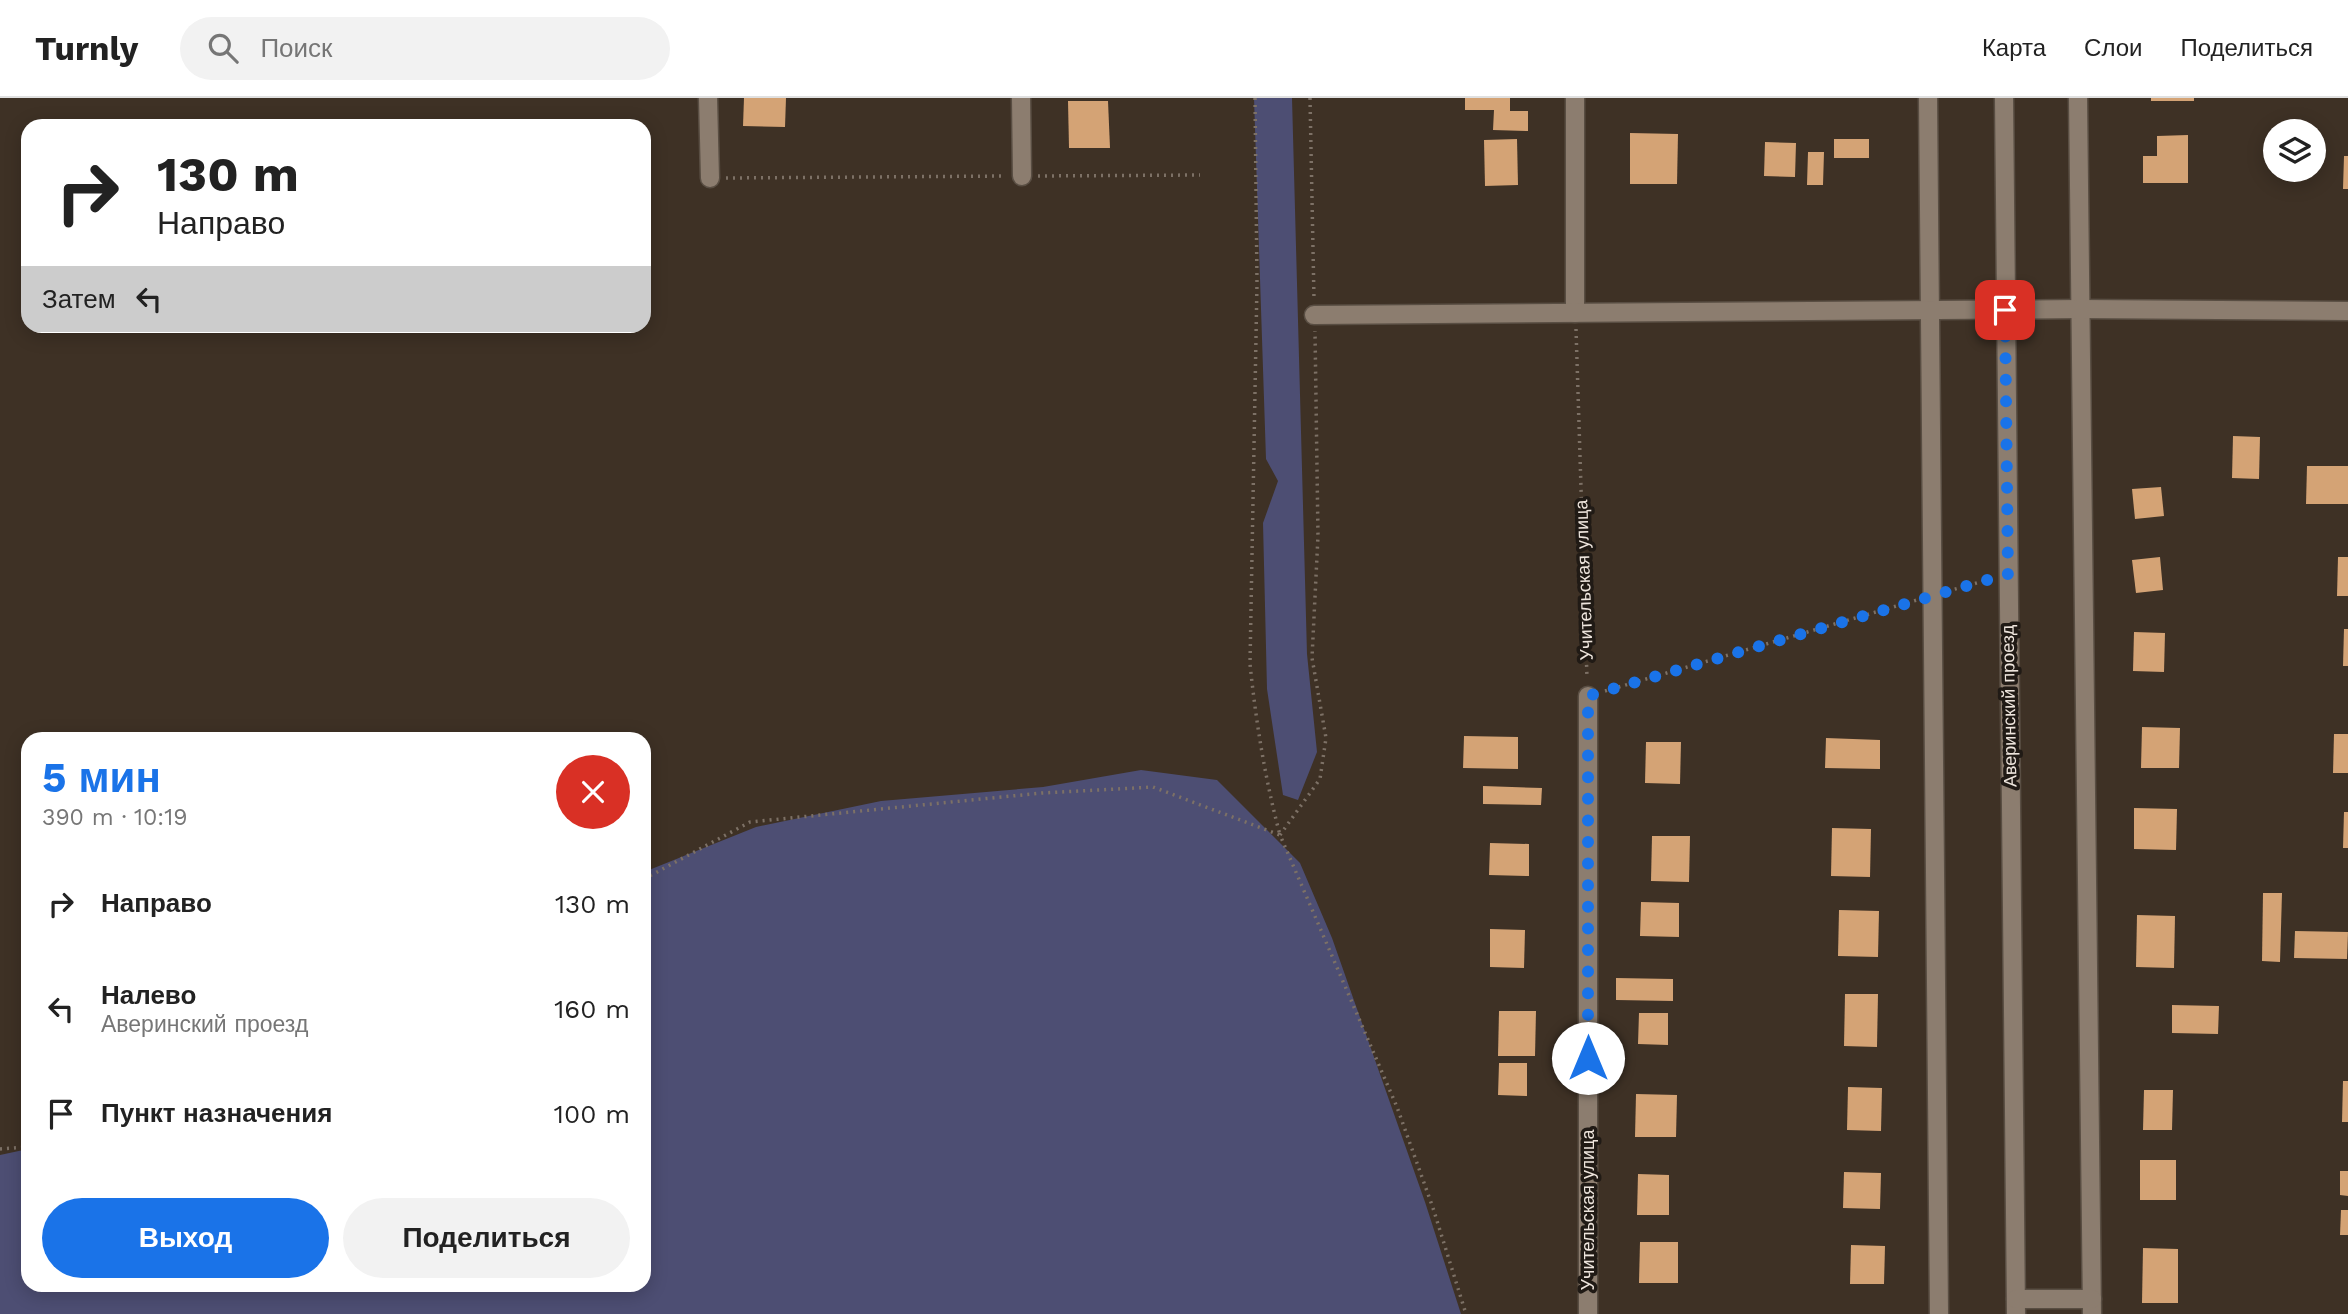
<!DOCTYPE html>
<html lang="ru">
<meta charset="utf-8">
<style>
:root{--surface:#fff;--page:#f2f2f2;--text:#222;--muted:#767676;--line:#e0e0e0;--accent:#1a73e8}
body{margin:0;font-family:"Work Sans",sans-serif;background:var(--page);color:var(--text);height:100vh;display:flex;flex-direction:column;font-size:26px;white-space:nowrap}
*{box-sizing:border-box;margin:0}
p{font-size:23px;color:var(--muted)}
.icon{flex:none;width:38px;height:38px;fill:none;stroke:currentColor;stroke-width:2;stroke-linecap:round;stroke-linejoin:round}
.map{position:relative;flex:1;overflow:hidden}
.drawer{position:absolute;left:21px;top:634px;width:630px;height:560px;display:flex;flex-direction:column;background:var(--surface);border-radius:21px;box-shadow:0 4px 18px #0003}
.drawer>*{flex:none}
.hud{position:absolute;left:21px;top:21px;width:630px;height:214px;border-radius:21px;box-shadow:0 4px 18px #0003;background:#fff;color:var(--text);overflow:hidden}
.tools{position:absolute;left:2263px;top:21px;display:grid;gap:14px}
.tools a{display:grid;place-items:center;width:63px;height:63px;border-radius:50%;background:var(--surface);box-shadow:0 4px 18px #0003;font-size:35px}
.pin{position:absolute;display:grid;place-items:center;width:60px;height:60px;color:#fff;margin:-30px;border-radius:14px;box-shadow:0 4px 10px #0006}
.me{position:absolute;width:77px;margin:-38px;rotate:0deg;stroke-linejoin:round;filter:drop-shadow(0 0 5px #0008)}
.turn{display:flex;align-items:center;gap:24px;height:147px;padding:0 21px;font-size:32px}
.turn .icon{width:91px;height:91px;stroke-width:2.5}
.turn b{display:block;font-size:49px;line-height:60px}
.then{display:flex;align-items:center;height:66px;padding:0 21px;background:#0003;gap:14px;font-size:26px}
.round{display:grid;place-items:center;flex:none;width:74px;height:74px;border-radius:37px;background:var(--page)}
.head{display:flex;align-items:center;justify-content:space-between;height:119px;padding:0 21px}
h1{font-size:42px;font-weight:700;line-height:52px;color:var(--accent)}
.primary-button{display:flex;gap:14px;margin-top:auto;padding:14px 21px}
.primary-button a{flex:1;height:80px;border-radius:42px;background:var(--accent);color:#fff;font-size:28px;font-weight:700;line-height:80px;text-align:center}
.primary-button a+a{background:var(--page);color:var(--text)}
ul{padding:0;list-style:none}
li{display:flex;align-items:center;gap:21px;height:105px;padding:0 21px}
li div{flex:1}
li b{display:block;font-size:26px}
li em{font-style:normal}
header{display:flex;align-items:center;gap:42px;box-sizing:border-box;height:98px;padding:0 35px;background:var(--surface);border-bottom:2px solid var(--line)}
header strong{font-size:33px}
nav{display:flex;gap:38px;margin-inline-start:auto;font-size:24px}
.search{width:490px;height:63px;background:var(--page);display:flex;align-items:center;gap:18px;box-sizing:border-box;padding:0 24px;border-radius:38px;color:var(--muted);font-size:26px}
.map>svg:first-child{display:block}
.green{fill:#4d4e73}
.building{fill:#d4a375}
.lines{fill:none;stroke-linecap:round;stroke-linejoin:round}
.minor-casing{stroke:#594e43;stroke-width:21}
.path{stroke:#7d7166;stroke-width:3.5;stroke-dasharray:2 5;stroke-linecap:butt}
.minor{stroke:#8c7d6f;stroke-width:18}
.route{stroke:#1a73e8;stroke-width:12;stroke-dasharray:0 21.6}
.labels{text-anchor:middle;stroke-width:7;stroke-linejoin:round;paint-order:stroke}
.street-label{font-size:18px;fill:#eee5dd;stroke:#201a15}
</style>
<header>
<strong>Turnly</strong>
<div class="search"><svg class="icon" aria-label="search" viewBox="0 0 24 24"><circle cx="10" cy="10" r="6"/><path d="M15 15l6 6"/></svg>Поиск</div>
<nav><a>Карта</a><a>Слои</a><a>Поделиться</a></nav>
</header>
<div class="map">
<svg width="2348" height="1216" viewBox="0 0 2348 1216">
<rect width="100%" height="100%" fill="#3e3125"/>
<g class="green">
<polygon points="1254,0 1292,0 1307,556 1317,654 1298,702 1283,697 1267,591 1263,425 1278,383 1266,361"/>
<polygon points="1141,672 1217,682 1300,765 1332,840 1425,1104 1461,1216 0,1216 0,1057 28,1051 28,1186 644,1186 644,774 756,729 881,703 1043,689"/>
</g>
<g class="building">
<polygon points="744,0 786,0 785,29 743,28"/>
<polygon points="1465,0 1510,0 1510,13 1528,13 1528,33 1493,32 1494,12 1465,12"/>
<rect x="2151" y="0" width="43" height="3"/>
<polygon points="1068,3 1108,3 1110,50 1069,50"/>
<polygon points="1630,35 1678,36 1677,86 1630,86"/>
<polygon points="2188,37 2188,85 2143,85 2143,58 2157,58 2157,38"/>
<polygon points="1517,41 1518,87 1485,88 1484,42"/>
<rect x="1834" y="41" width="35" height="19"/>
<polygon points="1765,44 1796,45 1795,79 1764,78"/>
<polygon points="1808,54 1824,54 1823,87 1807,87"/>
<polygon points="2344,58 2348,58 2348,91 2343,91"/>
<polygon points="2233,338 2260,339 2259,381 2232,380"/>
<polygon points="2307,368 2348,368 2348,406 2306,406"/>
<polygon points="2161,389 2164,418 2135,421 2132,391"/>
<polygon points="2160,459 2163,492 2136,495 2132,462"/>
<polygon points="2338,459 2348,459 2348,498 2337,498"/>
<polygon points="2344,531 2348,531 2348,568 2343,568"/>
<polygon points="2134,534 2165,535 2164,574 2133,573"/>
<polygon points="2142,629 2180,630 2179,670 2141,670"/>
<polygon points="2334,636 2348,636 2348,675 2333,675"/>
<polygon points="1464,638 1518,639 1518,671 1463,670"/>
<polygon points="1826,640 1880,642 1880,671 1825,670"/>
<polygon points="1646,644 1681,644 1680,686 1645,685"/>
<polygon points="1483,688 1542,690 1541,707 1483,706"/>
<polygon points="2134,710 2177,711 2176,752 2134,751"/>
<polygon points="2344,714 2348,714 2348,750 2343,750"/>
<polygon points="1832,730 1871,731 1870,779 1831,778"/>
<polygon points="1652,738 1690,738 1689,784 1651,783"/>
<polygon points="1490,745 1529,746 1529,778 1489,777"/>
<polygon points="2263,795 2282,795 2280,864 2262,863"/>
<polygon points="1641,804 1679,805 1679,839 1640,838"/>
<polygon points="1839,812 1879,813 1878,859 1838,858"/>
<polygon points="2137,817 2175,818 2174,870 2136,869"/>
<polygon points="1490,831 1525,832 1524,870 1490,869"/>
<polygon points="2295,833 2348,834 2347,861 2294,860"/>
<polygon points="1616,880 1673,881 1673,903 1616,902"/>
<polygon points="1845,896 1878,896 1877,949 1844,948"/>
<polygon points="2172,907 2219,908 2218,936 2172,935"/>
<polygon points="1499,913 1536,913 1535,958 1498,958"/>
<polygon points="1639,915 1668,915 1668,947 1638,946"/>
<polygon points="1499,965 1527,965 1527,998 1498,997"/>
<polygon points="2343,983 2348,983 2348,1024 2342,1024"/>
<polygon points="1848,989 1882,990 1881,1033 1847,1032"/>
<polygon points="2144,992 2173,992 2172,1032 2143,1032"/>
<polygon points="1636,996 1677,997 1676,1039 1635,1039"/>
<rect x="2140" y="1062" width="36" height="40"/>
<polygon points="2340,1073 2348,1073 2348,1098 2340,1097"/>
<polygon points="1844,1074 1881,1075 1880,1111 1843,1110"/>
<polygon points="1638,1076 1669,1077 1669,1117 1637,1117"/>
<polygon points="2341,1112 2348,1112 2348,1137 2340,1137"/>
<polygon points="1640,1144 1678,1144 1678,1185 1639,1185"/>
<polygon points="1851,1147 1885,1148 1884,1186 1850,1186"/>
<polygon points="2143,1150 2178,1151 2178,1205 2142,1205"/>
</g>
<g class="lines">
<defs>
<g id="minor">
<polyline points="708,0 710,80"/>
<polyline points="1021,0 1022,78"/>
<polyline points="1575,0 1575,215"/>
<polyline points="1928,0 1939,1216"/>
<polyline points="2004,0 2016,1216"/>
<polyline points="2078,0 2092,1216"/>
<polyline points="1314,217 2080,211 2348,213"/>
<polyline points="1588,598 1588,1216"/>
<polyline points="2016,1201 2092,1201"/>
</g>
</defs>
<use href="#minor" class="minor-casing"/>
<g class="path">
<path d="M1255,0L1257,185L1250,566C1256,624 1265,681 1280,737"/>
<polyline points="1310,0 1314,201"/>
<polyline points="1038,78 1200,77"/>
<polyline points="726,80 1005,78"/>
<polyline points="1576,231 1587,580"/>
<polyline points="1948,493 1991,481"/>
<polyline points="1605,593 1917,502"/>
<polyline points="1280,737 1320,681 1326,640 1312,560 1318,438 1315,233"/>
<polyline points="644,781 750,724 1042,695 1153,689 1280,737 1397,1009 1433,1110 1466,1216"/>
<polyline points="0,1051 28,1049"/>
</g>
<use href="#minor" class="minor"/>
</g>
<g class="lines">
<polyline class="route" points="1588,960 1588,598 2008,476 2005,212"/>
</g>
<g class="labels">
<g class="street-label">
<text transform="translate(1584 482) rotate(-92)" y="6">Учительская улица</text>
<text transform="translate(2009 608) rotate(-91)" y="6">Аверинский проезд</text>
<text transform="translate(1588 1112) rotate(-90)" y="6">Учительская улица</text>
</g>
</g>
</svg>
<div class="tools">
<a><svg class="icon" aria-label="layers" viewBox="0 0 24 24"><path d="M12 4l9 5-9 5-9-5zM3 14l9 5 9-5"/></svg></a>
</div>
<div class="pin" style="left:2005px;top:212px;background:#d93025"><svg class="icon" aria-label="arrive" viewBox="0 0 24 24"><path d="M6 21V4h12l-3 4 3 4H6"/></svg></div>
<svg class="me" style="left:1588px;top:960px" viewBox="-20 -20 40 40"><circle r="19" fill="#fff"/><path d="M0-13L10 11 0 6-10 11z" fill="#1a73e8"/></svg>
<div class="hud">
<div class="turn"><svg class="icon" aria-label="right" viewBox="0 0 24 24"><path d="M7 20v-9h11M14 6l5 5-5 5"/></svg><div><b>130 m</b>Направо</div></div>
<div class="then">Затем<svg class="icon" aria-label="left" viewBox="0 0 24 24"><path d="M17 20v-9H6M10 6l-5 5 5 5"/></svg></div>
</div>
<section class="drawer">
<div class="head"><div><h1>5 мин</h1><p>390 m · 10:19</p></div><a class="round" style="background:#d93025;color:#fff"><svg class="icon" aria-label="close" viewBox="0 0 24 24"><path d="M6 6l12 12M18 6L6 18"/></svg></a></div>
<ul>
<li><svg class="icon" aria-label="right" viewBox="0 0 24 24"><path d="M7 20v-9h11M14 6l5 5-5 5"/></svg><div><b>Направо</b></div><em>130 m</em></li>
<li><svg class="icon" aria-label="left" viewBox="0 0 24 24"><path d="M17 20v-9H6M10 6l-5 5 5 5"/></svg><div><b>Налево</b><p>Аверинский проезд</p></div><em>160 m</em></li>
<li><svg class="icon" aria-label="arrive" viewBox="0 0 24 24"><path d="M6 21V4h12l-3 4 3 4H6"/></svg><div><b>Пункт назначения</b></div><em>100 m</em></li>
</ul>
<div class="primary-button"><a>Выход</a><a>Поделиться</a></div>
</section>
</div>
